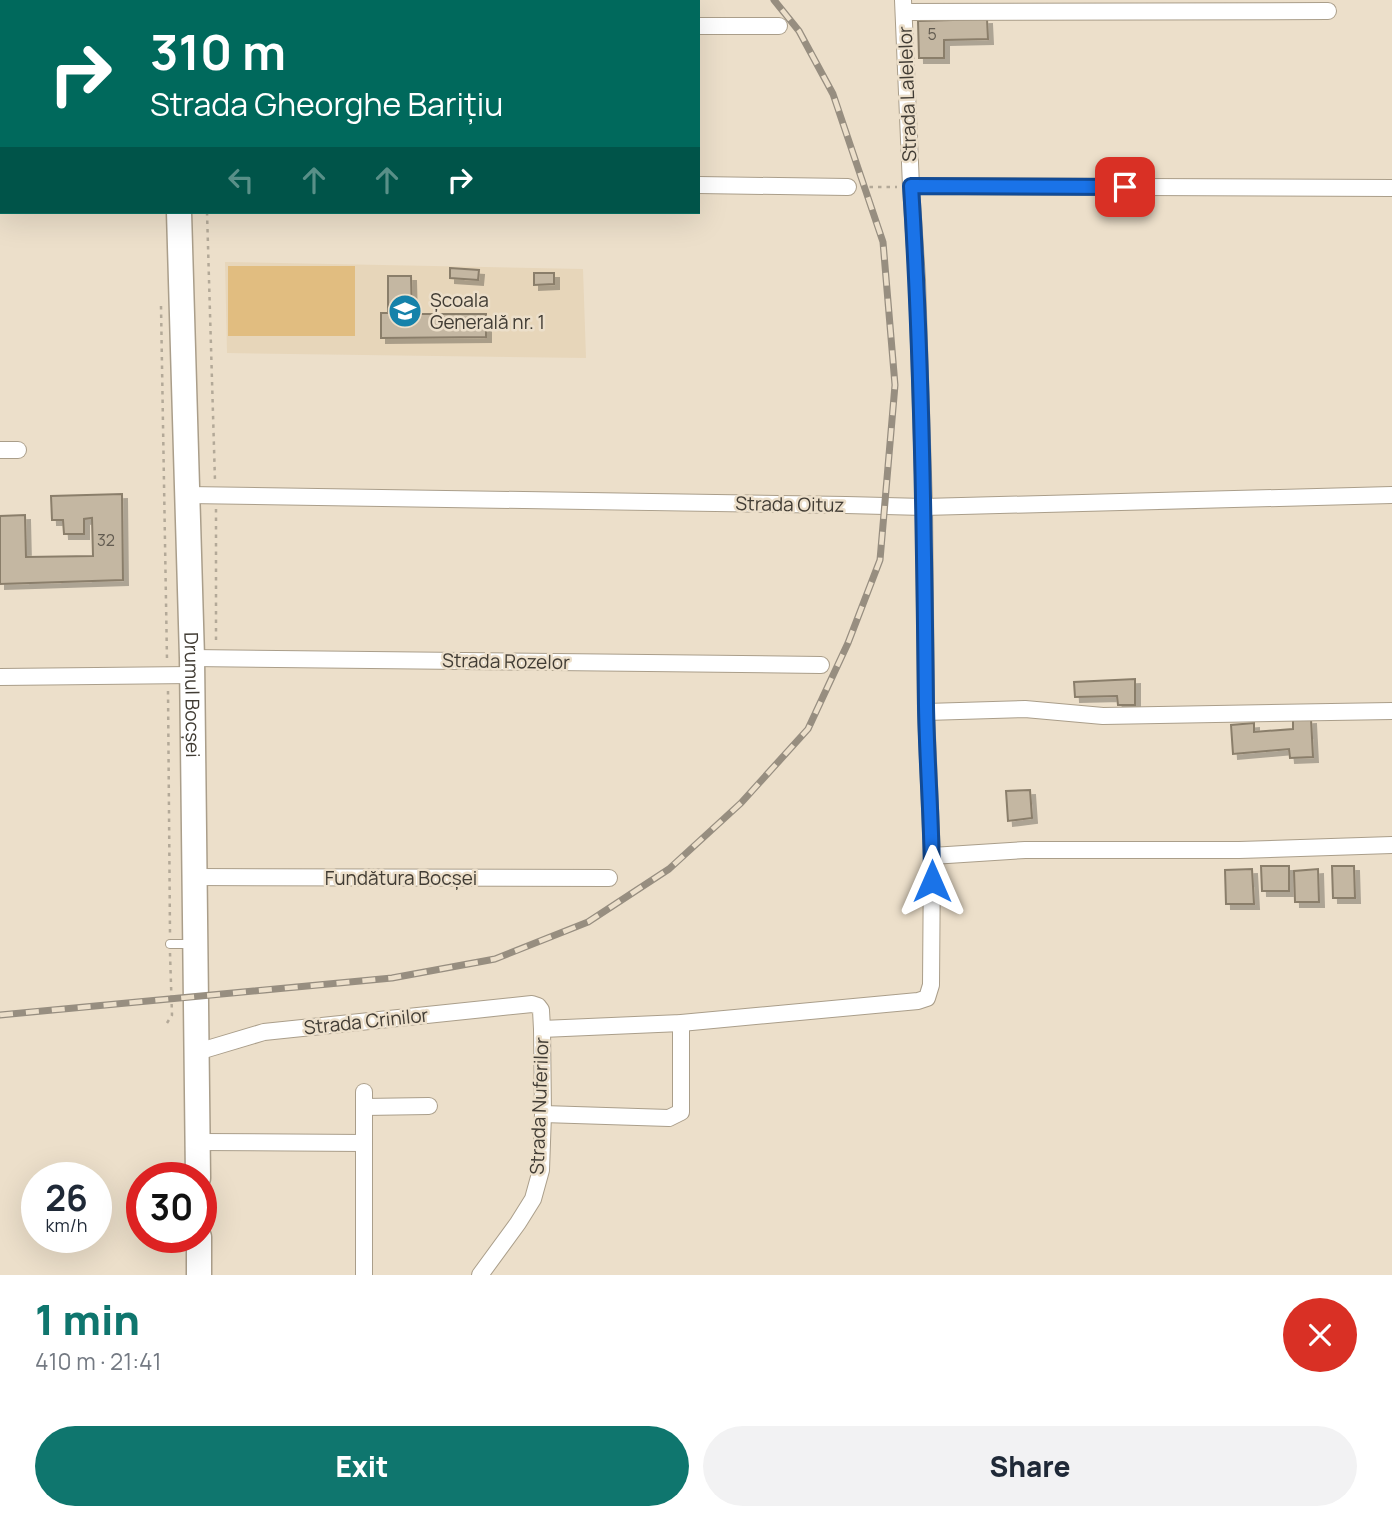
<!DOCTYPE html>
<meta charset="utf-8">
<style>
:root{--surface:#fff;--page:#f2f2f3;--text:#1f2937;--muted:#747a83;--accent:#0f766e}
body{margin:0;font-family:Manrope,sans-serif;background:var(--page);color:var(--text);height:100vh;display:flex;flex-direction:column;font-size:26px;white-space:nowrap}
*{box-sizing:border-box;margin:0}
p{font-size:23px;color:var(--muted)}
.icon{flex:none;width:38px;height:38px;fill:none;stroke:currentColor;stroke-width:2;stroke-linecap:round;stroke-linejoin:round}
.map{position:relative;height:1275px;overflow:hidden}
.panel{display:flex;flex-direction:column;background:var(--surface);flex:1}
.panel>*{flex:none}
.hud{position:absolute;left:0px;top:0px;width:700px;height:214px;box-shadow:0 7px 28px #0002;background:#00695c;color:#fff;overflow:hidden}
.speed{position:absolute;left:21px;top:1162px;display:flex;gap:14px;font-size:35px;font-weight:700;text-align:center}
.speed>*{display:grid;place-content:center;width:91px;height:91px;border-radius:50%;background:var(--surface);box-shadow:0 7px 28px #0002;line-height:1}
.speed small{font-size:18px;font-weight:400}
.speed .limit{border:10px solid #d22;background:#fff;color:#111}
.pin{position:absolute;display:grid;place-items:center;width:60px;height:60px;color:#fff;margin:-30px;border-radius:14px;box-shadow:0 4px 10px #0006}
.me{position:absolute;width:77px;margin:-38px;rotate:0deg;stroke-linejoin:round;filter:drop-shadow(0 0 5px #0008)}
.turn{display:flex;align-items:center;gap:24px;height:147px;padding:0 35px;font-size:32px}
.turn .icon{width:91px;height:91px;stroke-width:2.5}
.turn b{display:block;font-size:49px;line-height:60px}
.lanes{display:flex;align-items:center;height:66px;padding:0 35px;background:#0003;justify-content:center;gap:35px;direction:ltr}
.lanes .off{opacity:.35}
.round{display:grid;place-items:center;flex:none;width:74px;height:74px;border-radius:37px;background:var(--page)}
.summary{display:flex;align-items:center;justify-content:space-between;height:119px;padding:0 35px}
h1{font-size:42px;font-weight:800;line-height:52px;color:var(--accent)}
.cta{display:flex;gap:14px;margin-top:auto;padding:14px 35px}
.cta a{flex:1;height:80px;border-radius:42px;background:var(--accent);color:#fff;font-size:28px;font-weight:800;line-height:80px;text-align:center}
.cta a+a{background:var(--page);color:var(--text)}
.map>svg:first-child{display:block}
.built{fill:#e7d6ba}
.green{fill:#e1bd80}
.building{fill:#c4b7a2;stroke:#8a7e6b;stroke-width:2;filter:url(#shadow)}
.lines{fill:none;stroke-linecap:round;stroke-linejoin:round}
.service-casing{stroke:#aa9e8a;stroke-width:10}
.minor-casing{stroke:#aa9e8a;stroke-width:18}
.primary-casing{stroke:#aa9e8a;stroke-width:27}
.path{stroke:#b3a998;stroke-width:2.5;stroke-dasharray:3.5 5;stroke-linecap:butt}
.service{stroke:#fff;stroke-width:8}
.minor{stroke:#fff;stroke-width:16}
.primary{stroke:#fff;stroke-width:24}
.rail-casing{stroke:#978e80;stroke-width:7}
.rail{stroke:#ecdfca;stroke-width:4.5;stroke-dasharray:13;stroke-linecap:butt}
.route-casing{stroke:#114b97;stroke-width:18}
.route{stroke:#1a73e8;stroke-width:12}
.labels{text-anchor:middle;stroke-width:5;stroke-linejoin:round;paint-order:stroke}
.number-label{font-size:16px;fill:#625b50}
.street-label{font-size:19px;fill:#413c34;stroke:#ecdfca}
.poi-label{font-size:19px;fill:#413c34;stroke:#ecdfca;text-anchor:start}
</style>
<div class="map">
<svg width="1392" height="1275" viewBox="0 0 1392 1275">
<defs>
<filter id="shadow"><feDropShadow dx="5" dy="5" stdDeviation="0" flood-color="#0004"/></filter>
</defs>
<rect width="100%" height="100%" fill="#ecdfca"/>
<polygon class="built" points="225,262 583,269 586,358 227,353"/>
<rect class="green" x="228" y="266" width="127" height="70"/>
<g class="building">
<polygon points="987,19 988,39 944,40 944,58 919,58 918,21"/>
<polygon points="450,268 479,270 478,280 450,278"/>
<polygon points="534,273 554,273 554,284 534,285"/>
<polygon points="388,276 411,276 412,314 486,314 486,337 381,338 381,313 388,313"/>
<polygon points="122,494 123,580 0,584 0,516 25,515 26,557 93,556 92,518 84,519 84,534 64,534 63,520 52,520 51,496"/>
<polygon points="1135,679 1135,705 1118,705 1117,696 1075,697 1074,682"/>
<polygon points="1311,719 1313,757 1290,758 1289,749 1233,754 1231,725 1254,723 1254,732 1293,729 1293,720"/>
<polygon points="1030,790 1032,818 1008,821 1006,791"/>
<polygon points="1261,866 1289,866 1289,891 1262,891"/>
<polygon points="1332,866 1354,866 1355,898 1333,898"/>
<polygon points="1252,869 1254,904 1226,904 1225,870"/>
<polygon points="1318,869 1319,902 1295,902 1294,871"/>
</g>
<g class="lines">
<defs>
<polyline id="service" points="170,944 192,944"/>
<g id="minor">
<polyline points="904,12 1328,11"/>
<polyline points="698,26 779,26"/>
<polyline points="0,179 2,179"/>
<polyline points="698,185 848,187"/>
<polyline points="911,186 1392,188"/>
<polyline points="0,450 18,450"/>
<polyline points="188,495 846,505 924,507 1392,495"/>
<polyline points="192,658 821,665"/>
<polyline points="0,677 192,675"/>
<polyline points="926,712 1025,709 1103,716 1392,711"/>
<polyline points="932,856 1025,850 1239,850 1392,845"/>
<polyline points="194,877 609,878"/>
<polyline points="542,1029 681,1023 918,1001 927,998 931,985 932,856 926,712 924,507 917,280 911,186 903,0"/>
<polyline points="197,1052 264,1032 532,1004 538,1006 541,1010 542,1029 543,1114 541,1170 533,1199 518,1223 480,1275"/>
<polyline points="364,1092 364,1275"/>
<polyline points="364,1107 429,1106"/>
<polyline points="543,1114 669,1118 681,1112 681,1023"/>
<polyline points="198,1142 364,1143"/>
</g>
<g id="primary">
<polyline points="173,0 173,2"/>
<path id="s1" d="M179,212L192,658L198,1178"/>
<polyline points="199,1237 199,1275"/>
</g>
</defs>
<use href="#service" class="service-casing"/>
<use href="#minor" class="minor-casing"/>
<use href="#primary" class="primary-casing"/>
<g class="path">
<polyline points="204,0 204,2"/>
<polyline points="861,187 897,187"/>
<polyline points="207,212 215,481"/>
<polyline points="161,306 167,660"/>
<polyline points="216,509 216,642"/>
<polyline points="168,691 170,933"/>
<polyline points="167,1023 172,1015 170,953"/>
</g>
<use href="#service" class="service"/>
<use href="#minor" class="minor"/>
<use href="#primary" class="primary"/>
<defs>
<polyline id="rail" points="0,1015 392,978 495,959 588,922 669,869 741,803 808,729 848,643 880,560 895,385 883,242 833,94 799,31 774,0"/>
</defs>
<use href="#rail" class="rail-casing"/>
<use href="#rail" class="rail"/>
</g>
<g class="lines">
<defs>
<path id="route" d="M932,881C932,823 927,765 926,706C924,533 922,359 911,186L1125,187"/>
</defs>
<use href="#route" class="route-casing"/>
<use href="#route" class="route"/>
</g>
<defs>
<symbol id="school-disc" viewBox="-11 -11 22 22"><circle r="9.5" fill="#1582aa" stroke="#ecdfca"/><path d="M0-5L7-2L0 1L-7-2ZM-4 1L0 2.5L4 1V4Q0 6-4 4Z" fill="#fff"/></symbol>
</defs>
<g fill-rule="evenodd">
<use href="#school-disc" x="386" y="292" width="38" height="38"/>
</g>
<g class="labels">
<g class="number-label">
<text x="932" y="40">5</text>
<text x="106" y="546">32</text>
</g>
<g class="street-label">
<text transform="translate(907 94) rotate(-92)" y="7">Strada Lalelelor</text>
<text transform="translate(790 504) rotate(1)" y="7">Strada Oituz</text>
<text transform="translate(506 661) rotate(1)" y="7">Strada Rozelor</text>
<text dy="7" stroke="none"><textPath href="#s1" startOffset="483">Drumul Bocșei</textPath></text>
<text x="401" y="885">Fundătura Bocșei</text>
<text transform="translate(366 1021) rotate(-6)" y="7">Strada Crinilor</text>
<text transform="translate(539 1106) rotate(-88)" y="7">Strada Nuferilor</text>
</g>
<g class="poi-label">
<text x="430" y="307">Școala<tspan x="430" dy="22">Generală nr. 1</tspan></text>
</g>
</g>
</svg>
<div class="speed"><div>26<small>km/h</small></div><div class="limit">30</div></div>
<div class="pin" style="left:1125px;top:187px;background:#d93025"><svg class="icon" aria-label="arrive" viewBox="0 0 24 24"><path d="M6 21V4h12l-3 4 3 4H6"/></svg></div>
<svg class="me" style="left:932px;top:881px" viewBox="-20 -20 40 40"><path d="M0-17L14 15 0 8-14 15z" fill="#1a73e8" stroke="#fff" stroke-width="4"/></svg>
<div class="hud">
<div class="turn"><svg class="icon" aria-label="right" viewBox="0 0 24 24"><path d="M7 20v-9h11M14 6l5 5-5 5"/></svg><div><b>310 m</b>Strada Gheorghe Barițiu</div></div>
<div class="lanes"><svg class="icon off" aria-label="left" viewBox="0 0 24 24"><path d="M17 20v-9H6M10 6l-5 5 5 5"/></svg><svg class="icon off" aria-label="ahead" viewBox="0 0 24 24"><path d="M12 20V5M6 11l6-6 6 6"/></svg><svg class="icon off" aria-label="ahead" viewBox="0 0 24 24"><path d="M12 20V5M6 11l6-6 6 6"/></svg><svg class="icon" aria-label="right" viewBox="0 0 24 24"><path d="M7 20v-9h11M14 6l5 5-5 5"/></svg></div>
</div>
</div>
<section class="panel">
<div class="summary"><div><h1>1 min</h1><p>410 m · 21:41</p></div><a class="round" style="background:#d93025;color:#fff"><svg class="icon" aria-label="close" viewBox="0 0 24 24"><path d="M6 6l12 12M18 6L6 18"/></svg></a></div>
<div class="cta"><a>Exit</a><a>Share</a></div>
</section>
